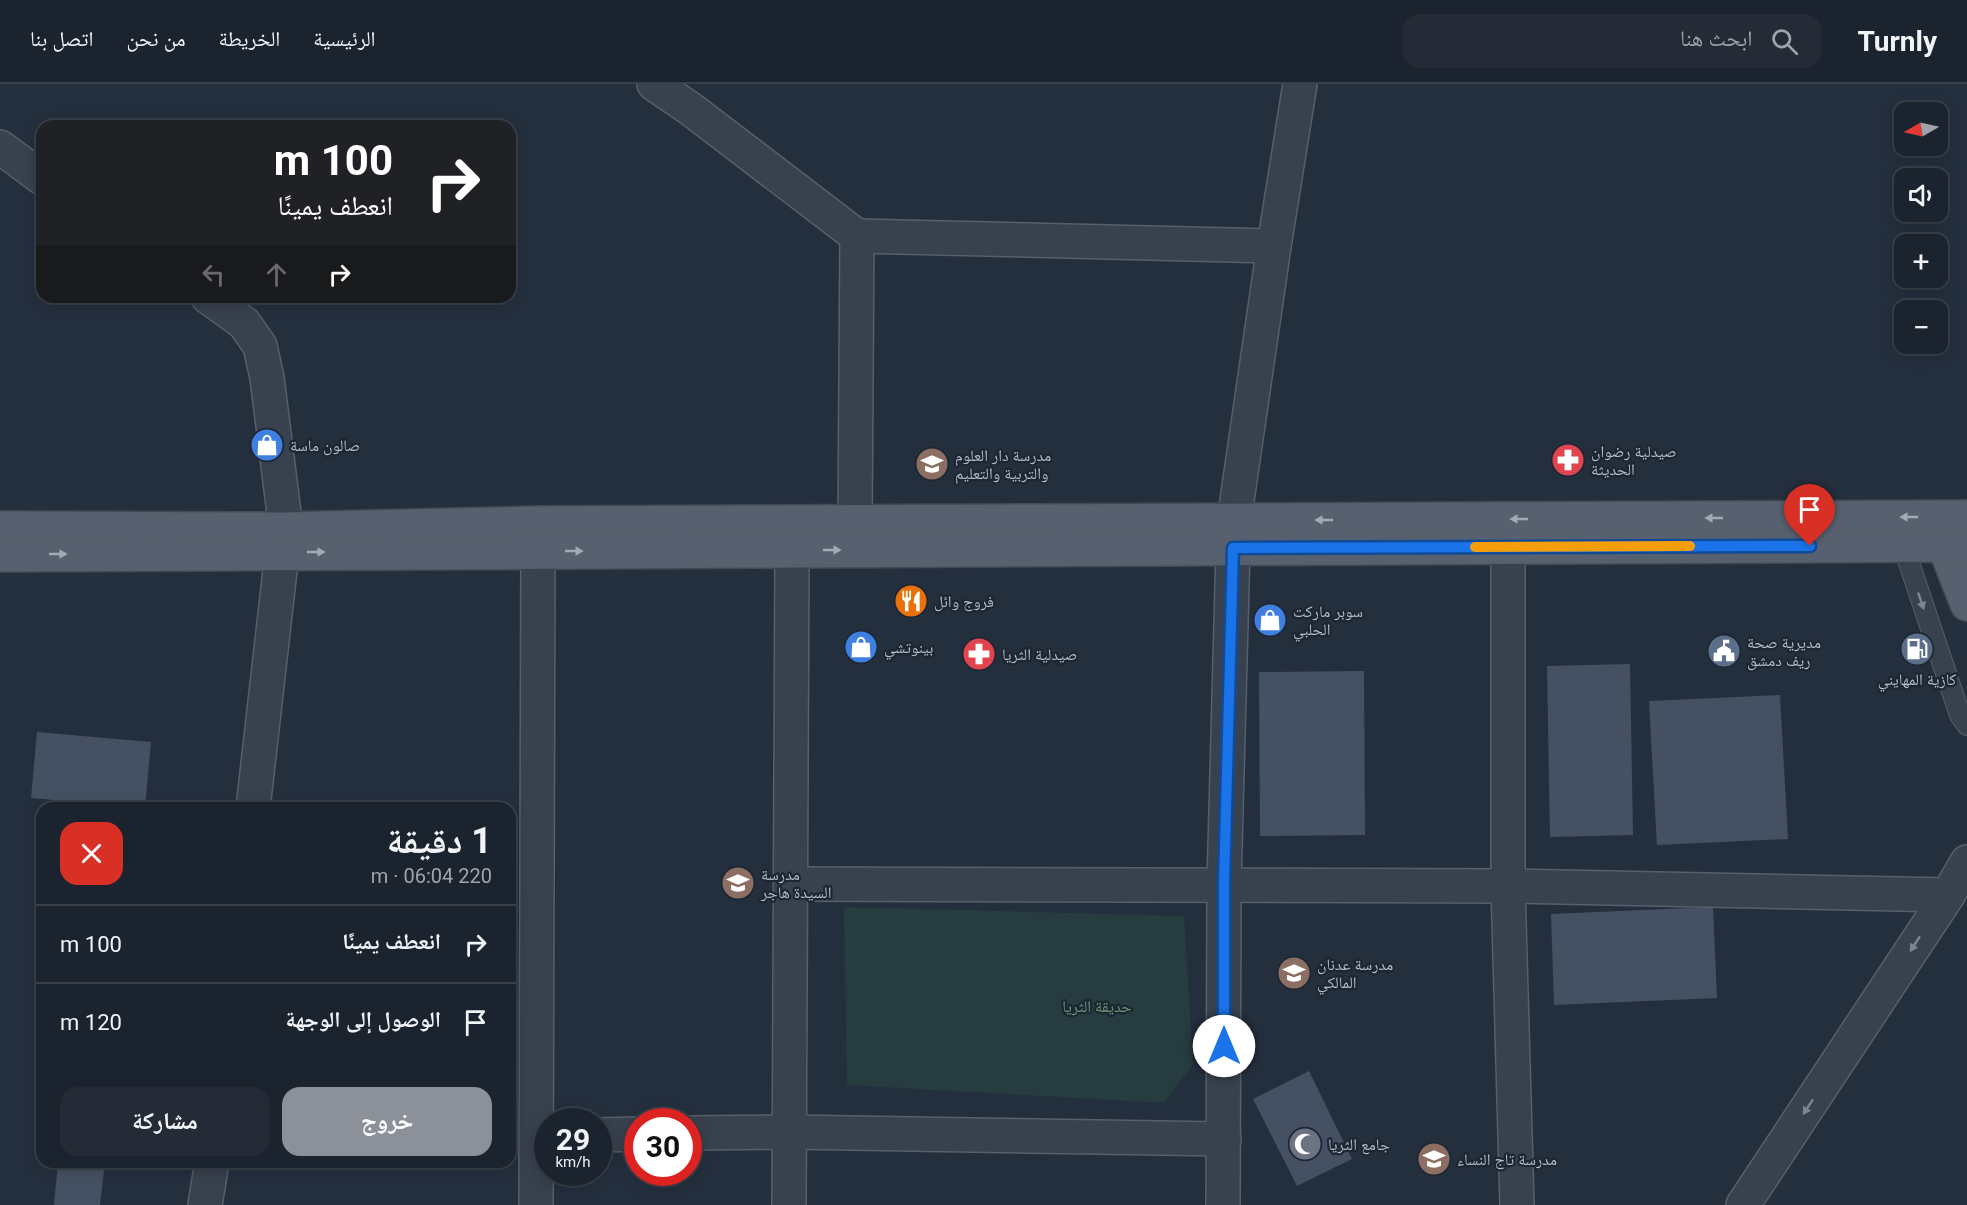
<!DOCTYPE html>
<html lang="ar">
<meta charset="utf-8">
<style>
:root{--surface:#1b232e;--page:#242b36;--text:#f1f3f6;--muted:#a0a4aa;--line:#39404a;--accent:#8c9099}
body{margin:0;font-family:Roboto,"Noto Naskh Arabic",sans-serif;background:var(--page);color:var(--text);direction:rtl;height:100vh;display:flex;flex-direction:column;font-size:22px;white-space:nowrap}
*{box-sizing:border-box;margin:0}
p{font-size:20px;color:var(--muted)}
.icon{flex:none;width:33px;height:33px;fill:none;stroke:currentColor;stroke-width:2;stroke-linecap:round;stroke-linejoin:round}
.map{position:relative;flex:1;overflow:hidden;direction:ltr}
.details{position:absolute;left:36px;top:718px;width:480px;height:366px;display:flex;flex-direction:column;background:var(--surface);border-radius:18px;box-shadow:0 3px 15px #0003,0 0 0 2px var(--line);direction:rtl}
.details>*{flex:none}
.guide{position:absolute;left:36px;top:36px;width:480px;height:183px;border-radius:18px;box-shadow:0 3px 15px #0003,0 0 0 2px var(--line);direction:rtl;background:#202124;color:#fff;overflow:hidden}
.needle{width:39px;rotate:261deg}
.buttons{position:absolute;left:1894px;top:18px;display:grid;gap:12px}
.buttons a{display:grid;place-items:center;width:54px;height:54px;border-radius:12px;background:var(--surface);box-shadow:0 3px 15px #0003,0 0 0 2px var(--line);font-size:30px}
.speed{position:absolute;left:534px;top:1024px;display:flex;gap:12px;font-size:30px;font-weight:700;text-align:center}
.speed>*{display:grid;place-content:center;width:78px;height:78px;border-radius:50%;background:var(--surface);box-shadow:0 3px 15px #0003,0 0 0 2px var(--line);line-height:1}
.speed small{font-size:15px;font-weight:400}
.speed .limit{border:9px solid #d22;background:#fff;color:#111}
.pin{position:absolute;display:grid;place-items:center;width:51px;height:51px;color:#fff;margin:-62px -26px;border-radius:50% 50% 50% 0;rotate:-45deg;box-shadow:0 0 6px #0007}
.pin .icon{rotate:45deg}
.me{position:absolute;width:66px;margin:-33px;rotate:0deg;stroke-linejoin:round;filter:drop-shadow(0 0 4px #0008)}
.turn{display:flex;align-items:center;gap:21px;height:126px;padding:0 24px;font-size:27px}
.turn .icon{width:78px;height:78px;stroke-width:2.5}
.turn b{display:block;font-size:42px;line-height:51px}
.lanes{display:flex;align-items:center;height:57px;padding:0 24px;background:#0003;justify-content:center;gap:30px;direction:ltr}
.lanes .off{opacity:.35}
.round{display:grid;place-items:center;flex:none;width:63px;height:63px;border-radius:18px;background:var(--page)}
.overview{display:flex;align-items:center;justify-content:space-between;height:102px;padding:0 24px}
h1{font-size:36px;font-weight:700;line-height:45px}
.button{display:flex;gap:12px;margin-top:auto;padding:12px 24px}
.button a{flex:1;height:69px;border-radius:18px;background:var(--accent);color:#fff;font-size:24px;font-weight:700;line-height:69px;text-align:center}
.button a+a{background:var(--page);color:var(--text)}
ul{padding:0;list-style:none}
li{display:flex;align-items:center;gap:18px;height:78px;padding:0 24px;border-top:2px solid var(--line)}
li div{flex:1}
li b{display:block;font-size:22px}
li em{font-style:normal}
header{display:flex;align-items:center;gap:36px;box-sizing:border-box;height:84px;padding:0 30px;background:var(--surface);border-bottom:2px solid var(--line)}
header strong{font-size:28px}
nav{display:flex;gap:33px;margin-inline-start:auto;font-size:21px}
.search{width:420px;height:54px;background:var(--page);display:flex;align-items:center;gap:15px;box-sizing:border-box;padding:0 21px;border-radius:18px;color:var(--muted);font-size:22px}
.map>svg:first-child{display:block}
.green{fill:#263c3f}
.building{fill:#455162}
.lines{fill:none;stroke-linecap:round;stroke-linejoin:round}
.service-casing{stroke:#565f6c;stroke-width:22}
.minor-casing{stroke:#565f6c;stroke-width:36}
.tertiary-casing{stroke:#565f6c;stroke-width:36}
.primary-casing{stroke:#414a57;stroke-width:36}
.service{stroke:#38414e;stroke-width:20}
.minor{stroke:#38414e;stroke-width:33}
.tertiary{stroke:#38414e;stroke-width:33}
.primary{stroke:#56606e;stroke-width:33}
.oneway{fill:#a1aab7}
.oneway2{fill:#7c8592}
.route-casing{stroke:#114b97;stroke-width:15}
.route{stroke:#1a73e8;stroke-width:10}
.slow{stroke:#f59e0b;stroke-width:10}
.labels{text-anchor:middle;stroke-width:4.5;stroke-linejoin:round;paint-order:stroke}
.poi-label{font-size:16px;fill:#b4bcc9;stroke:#1d2633;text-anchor:start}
.park-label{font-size:16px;fill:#6b9a76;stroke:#1d2633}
</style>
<header>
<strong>Turnly</strong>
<div class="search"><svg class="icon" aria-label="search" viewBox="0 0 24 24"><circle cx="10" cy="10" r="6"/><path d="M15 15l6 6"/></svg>ابحث هنا</div>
<nav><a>الرئيسية</a><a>الخريطة</a><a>من نحن</a><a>اتصل بنا</a></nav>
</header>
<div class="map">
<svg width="1967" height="1121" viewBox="0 0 1967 1121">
<rect width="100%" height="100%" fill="#242f3e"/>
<polygon class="green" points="844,823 1184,832 1193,980 1164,1019 847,1001"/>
<g class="building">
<polygon points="1630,580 1633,751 1550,753 1547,582"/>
<polygon points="1364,587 1365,751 1260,752 1259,588"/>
<polygon points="1780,611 1788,755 1657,761 1649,617"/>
<polygon points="37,648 151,658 145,724 97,724 98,720 31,714"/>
<polygon points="1713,823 1717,914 1554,921 1551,830"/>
<polygon points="1309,987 1352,1075 1297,1102 1253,1015"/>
<polygon points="58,1078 105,1078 100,1121 54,1121"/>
</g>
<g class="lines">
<defs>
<polyline id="service" points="1903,461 1960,631 1967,641"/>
<g id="minor">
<polyline points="654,0 692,26 857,152"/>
<polyline points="0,63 42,94"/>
<polyline points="208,213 244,239 260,262 267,294 286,445"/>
<polyline points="855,437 857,152 1274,162"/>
<polyline points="1234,437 1274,162 1300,0"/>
<polyline points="1508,463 1508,802 1517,1121"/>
<polyline points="253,724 282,469"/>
<polyline points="791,800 1508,802 1948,811"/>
<polyline points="688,1049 791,1048 1224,1055"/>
<polyline points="598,1051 638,1050"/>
<polyline points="205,1121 212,1078"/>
<polyline points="536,1121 538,467"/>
<polyline points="789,1121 792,466"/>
<polyline points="1223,1121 1224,801 1233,464"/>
</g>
<polyline id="tertiary" points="1743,1121 1948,811 1967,778"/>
<g id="primary">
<polyline points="0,444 286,445 538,439 1967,433"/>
<polyline points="1944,461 1967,520"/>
<polyline points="0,471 1967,461"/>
</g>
</defs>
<use href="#service" class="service-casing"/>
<use href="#minor" class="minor-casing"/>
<use href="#tertiary" class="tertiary-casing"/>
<use href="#primary" class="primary-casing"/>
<use href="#service" class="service"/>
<use href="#minor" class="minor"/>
<use href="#tertiary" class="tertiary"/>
<use href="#primary" class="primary"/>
</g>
<defs><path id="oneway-solid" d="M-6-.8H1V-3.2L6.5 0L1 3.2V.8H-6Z" transform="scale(1.5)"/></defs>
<g class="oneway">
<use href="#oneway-solid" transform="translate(1909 433) rotate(180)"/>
<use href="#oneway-solid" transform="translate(1714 434) rotate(180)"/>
<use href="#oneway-solid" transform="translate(1519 435) rotate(180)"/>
<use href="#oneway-solid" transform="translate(1324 436) rotate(180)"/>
<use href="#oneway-solid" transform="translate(832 466)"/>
<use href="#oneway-solid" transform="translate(574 467)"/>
<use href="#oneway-solid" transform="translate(316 468)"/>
<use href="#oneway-solid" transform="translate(58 470)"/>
</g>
<g class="oneway2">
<use href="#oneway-solid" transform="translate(1921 517) rotate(71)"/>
<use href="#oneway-solid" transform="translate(1915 860) rotate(123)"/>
<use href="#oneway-solid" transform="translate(1808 1023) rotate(123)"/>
</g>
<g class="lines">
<defs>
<polyline id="route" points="1224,962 1224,801 1233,464 1810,462"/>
</defs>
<use href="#route" class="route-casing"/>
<use href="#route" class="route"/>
<polyline class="slow" points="1475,463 1690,462"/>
</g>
<defs>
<symbol id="shop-disc" viewBox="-11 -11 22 22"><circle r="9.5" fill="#3f7fe0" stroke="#1d2633"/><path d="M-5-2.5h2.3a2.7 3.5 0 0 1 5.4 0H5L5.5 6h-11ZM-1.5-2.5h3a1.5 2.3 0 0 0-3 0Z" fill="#fff"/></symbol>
<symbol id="pharmacy-disc" viewBox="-11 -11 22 22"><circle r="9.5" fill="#e0444e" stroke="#1d2633"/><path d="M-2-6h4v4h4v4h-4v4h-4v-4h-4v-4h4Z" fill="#fff"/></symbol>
<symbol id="school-disc" viewBox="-11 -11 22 22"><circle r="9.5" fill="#8d6e63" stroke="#1d2633"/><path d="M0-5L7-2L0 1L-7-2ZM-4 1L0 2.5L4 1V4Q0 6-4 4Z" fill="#fff"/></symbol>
<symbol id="restaurant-disc" viewBox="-11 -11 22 22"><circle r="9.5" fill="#e8710a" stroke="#1d2633"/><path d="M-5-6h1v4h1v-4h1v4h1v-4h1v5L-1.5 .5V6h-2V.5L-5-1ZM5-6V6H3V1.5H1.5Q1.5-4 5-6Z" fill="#fff"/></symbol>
<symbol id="fuel-disc" viewBox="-11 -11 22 22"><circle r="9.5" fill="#5c6f8a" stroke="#1d2633"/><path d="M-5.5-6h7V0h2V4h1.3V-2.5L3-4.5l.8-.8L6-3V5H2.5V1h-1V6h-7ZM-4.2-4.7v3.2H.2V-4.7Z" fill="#fff"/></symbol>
<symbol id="civic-disc" viewBox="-11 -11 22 22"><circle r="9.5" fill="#5c6f8a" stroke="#1d2633"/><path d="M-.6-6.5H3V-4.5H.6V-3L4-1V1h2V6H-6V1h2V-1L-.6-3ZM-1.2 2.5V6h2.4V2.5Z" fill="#fff"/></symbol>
<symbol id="mosque-disc" viewBox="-11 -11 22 22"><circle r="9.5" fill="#6b7280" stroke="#1d2633"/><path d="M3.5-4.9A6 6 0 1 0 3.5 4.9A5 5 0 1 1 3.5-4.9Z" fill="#fff"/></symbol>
</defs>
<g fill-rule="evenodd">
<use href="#shop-disc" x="248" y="342" width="38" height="38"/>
<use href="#pharmacy-disc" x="1549" y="357" width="38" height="38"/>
<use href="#school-disc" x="913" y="361" width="38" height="38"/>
<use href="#restaurant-disc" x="892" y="498" width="38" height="38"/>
<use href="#shop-disc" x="1251" y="517" width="38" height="38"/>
<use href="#shop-disc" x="842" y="544" width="38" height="38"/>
<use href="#fuel-disc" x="1898" y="546" width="38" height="38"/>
<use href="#civic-disc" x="1705" y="548" width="38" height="38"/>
<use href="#pharmacy-disc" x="960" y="551" width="38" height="38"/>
<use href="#school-disc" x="719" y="780" width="38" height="38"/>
<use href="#school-disc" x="1275" y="870" width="38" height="38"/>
<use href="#mosque-disc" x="1286" y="1041" width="38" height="38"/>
<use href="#school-disc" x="1415" y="1056" width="38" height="38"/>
</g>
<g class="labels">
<g class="poi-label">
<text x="290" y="367">صالون ماسة</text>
<text x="1591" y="373">صيدلية رضوان<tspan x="1591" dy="18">الحديثة</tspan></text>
<text x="955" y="377">مدرسة دار العلوم<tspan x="955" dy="18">والتربية والتعليم</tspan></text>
<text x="934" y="523">فروج وائل</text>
<text x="1293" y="533">سوبر ماركت<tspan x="1293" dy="18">الحلبي</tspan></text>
<text x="1747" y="564">مديرية صحة<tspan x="1747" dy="18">ريف دمشق</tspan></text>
<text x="884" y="569">بينوتشي</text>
<text x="1002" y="576">صيدلية الثريا</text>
<text x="1917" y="601" text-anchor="middle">كازية المهايني</text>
<text x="761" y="796">مدرسة<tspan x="761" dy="18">السيدة هاجر</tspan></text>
<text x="1317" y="886">مدرسة عدنان<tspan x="1317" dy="18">المالكي</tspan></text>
<text x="1328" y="1066">جامع الثريا</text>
<text x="1457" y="1081">مدرسة تاج النساء</text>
</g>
<g class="park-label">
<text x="1097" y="928">حديقة الثريا</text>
</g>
</g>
</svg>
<div class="buttons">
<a><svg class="needle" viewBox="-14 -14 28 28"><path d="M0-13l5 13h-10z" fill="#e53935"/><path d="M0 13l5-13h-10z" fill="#a0a4aa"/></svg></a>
<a><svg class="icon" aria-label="sound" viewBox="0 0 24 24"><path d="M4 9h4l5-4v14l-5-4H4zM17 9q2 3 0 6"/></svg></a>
<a>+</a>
<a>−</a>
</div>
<div class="speed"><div>29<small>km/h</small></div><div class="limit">30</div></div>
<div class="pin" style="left:1810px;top:462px;background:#d93025"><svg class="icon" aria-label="arrive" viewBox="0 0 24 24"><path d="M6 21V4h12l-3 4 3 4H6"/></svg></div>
<svg class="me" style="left:1224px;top:962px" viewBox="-20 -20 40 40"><circle r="19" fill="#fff"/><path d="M0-13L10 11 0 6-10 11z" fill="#1a73e8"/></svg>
<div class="guide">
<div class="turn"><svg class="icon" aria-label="right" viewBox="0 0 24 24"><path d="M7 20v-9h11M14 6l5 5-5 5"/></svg><div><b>100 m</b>انعطف يمينًا</div></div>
<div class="lanes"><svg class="icon off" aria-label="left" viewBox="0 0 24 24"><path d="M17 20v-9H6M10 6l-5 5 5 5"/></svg><svg class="icon off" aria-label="ahead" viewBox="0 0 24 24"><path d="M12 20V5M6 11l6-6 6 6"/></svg><svg class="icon" aria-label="right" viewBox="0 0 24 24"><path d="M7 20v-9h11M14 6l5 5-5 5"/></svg></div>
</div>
<section class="details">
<div class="overview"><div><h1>1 دقيقة</h1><p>220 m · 06:04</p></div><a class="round" style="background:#d93025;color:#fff"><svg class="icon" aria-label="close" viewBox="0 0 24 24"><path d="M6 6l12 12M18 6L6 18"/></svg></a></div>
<ul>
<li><svg class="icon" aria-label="right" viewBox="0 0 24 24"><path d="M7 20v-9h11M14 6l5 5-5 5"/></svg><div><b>انعطف يمينًا</b></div><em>100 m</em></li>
<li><svg class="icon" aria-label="arrive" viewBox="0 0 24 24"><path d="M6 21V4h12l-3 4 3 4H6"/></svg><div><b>الوصول إلى الوجهة</b></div><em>120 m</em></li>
</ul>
<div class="button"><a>خروج</a><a>مشاركة</a></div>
</section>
</div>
